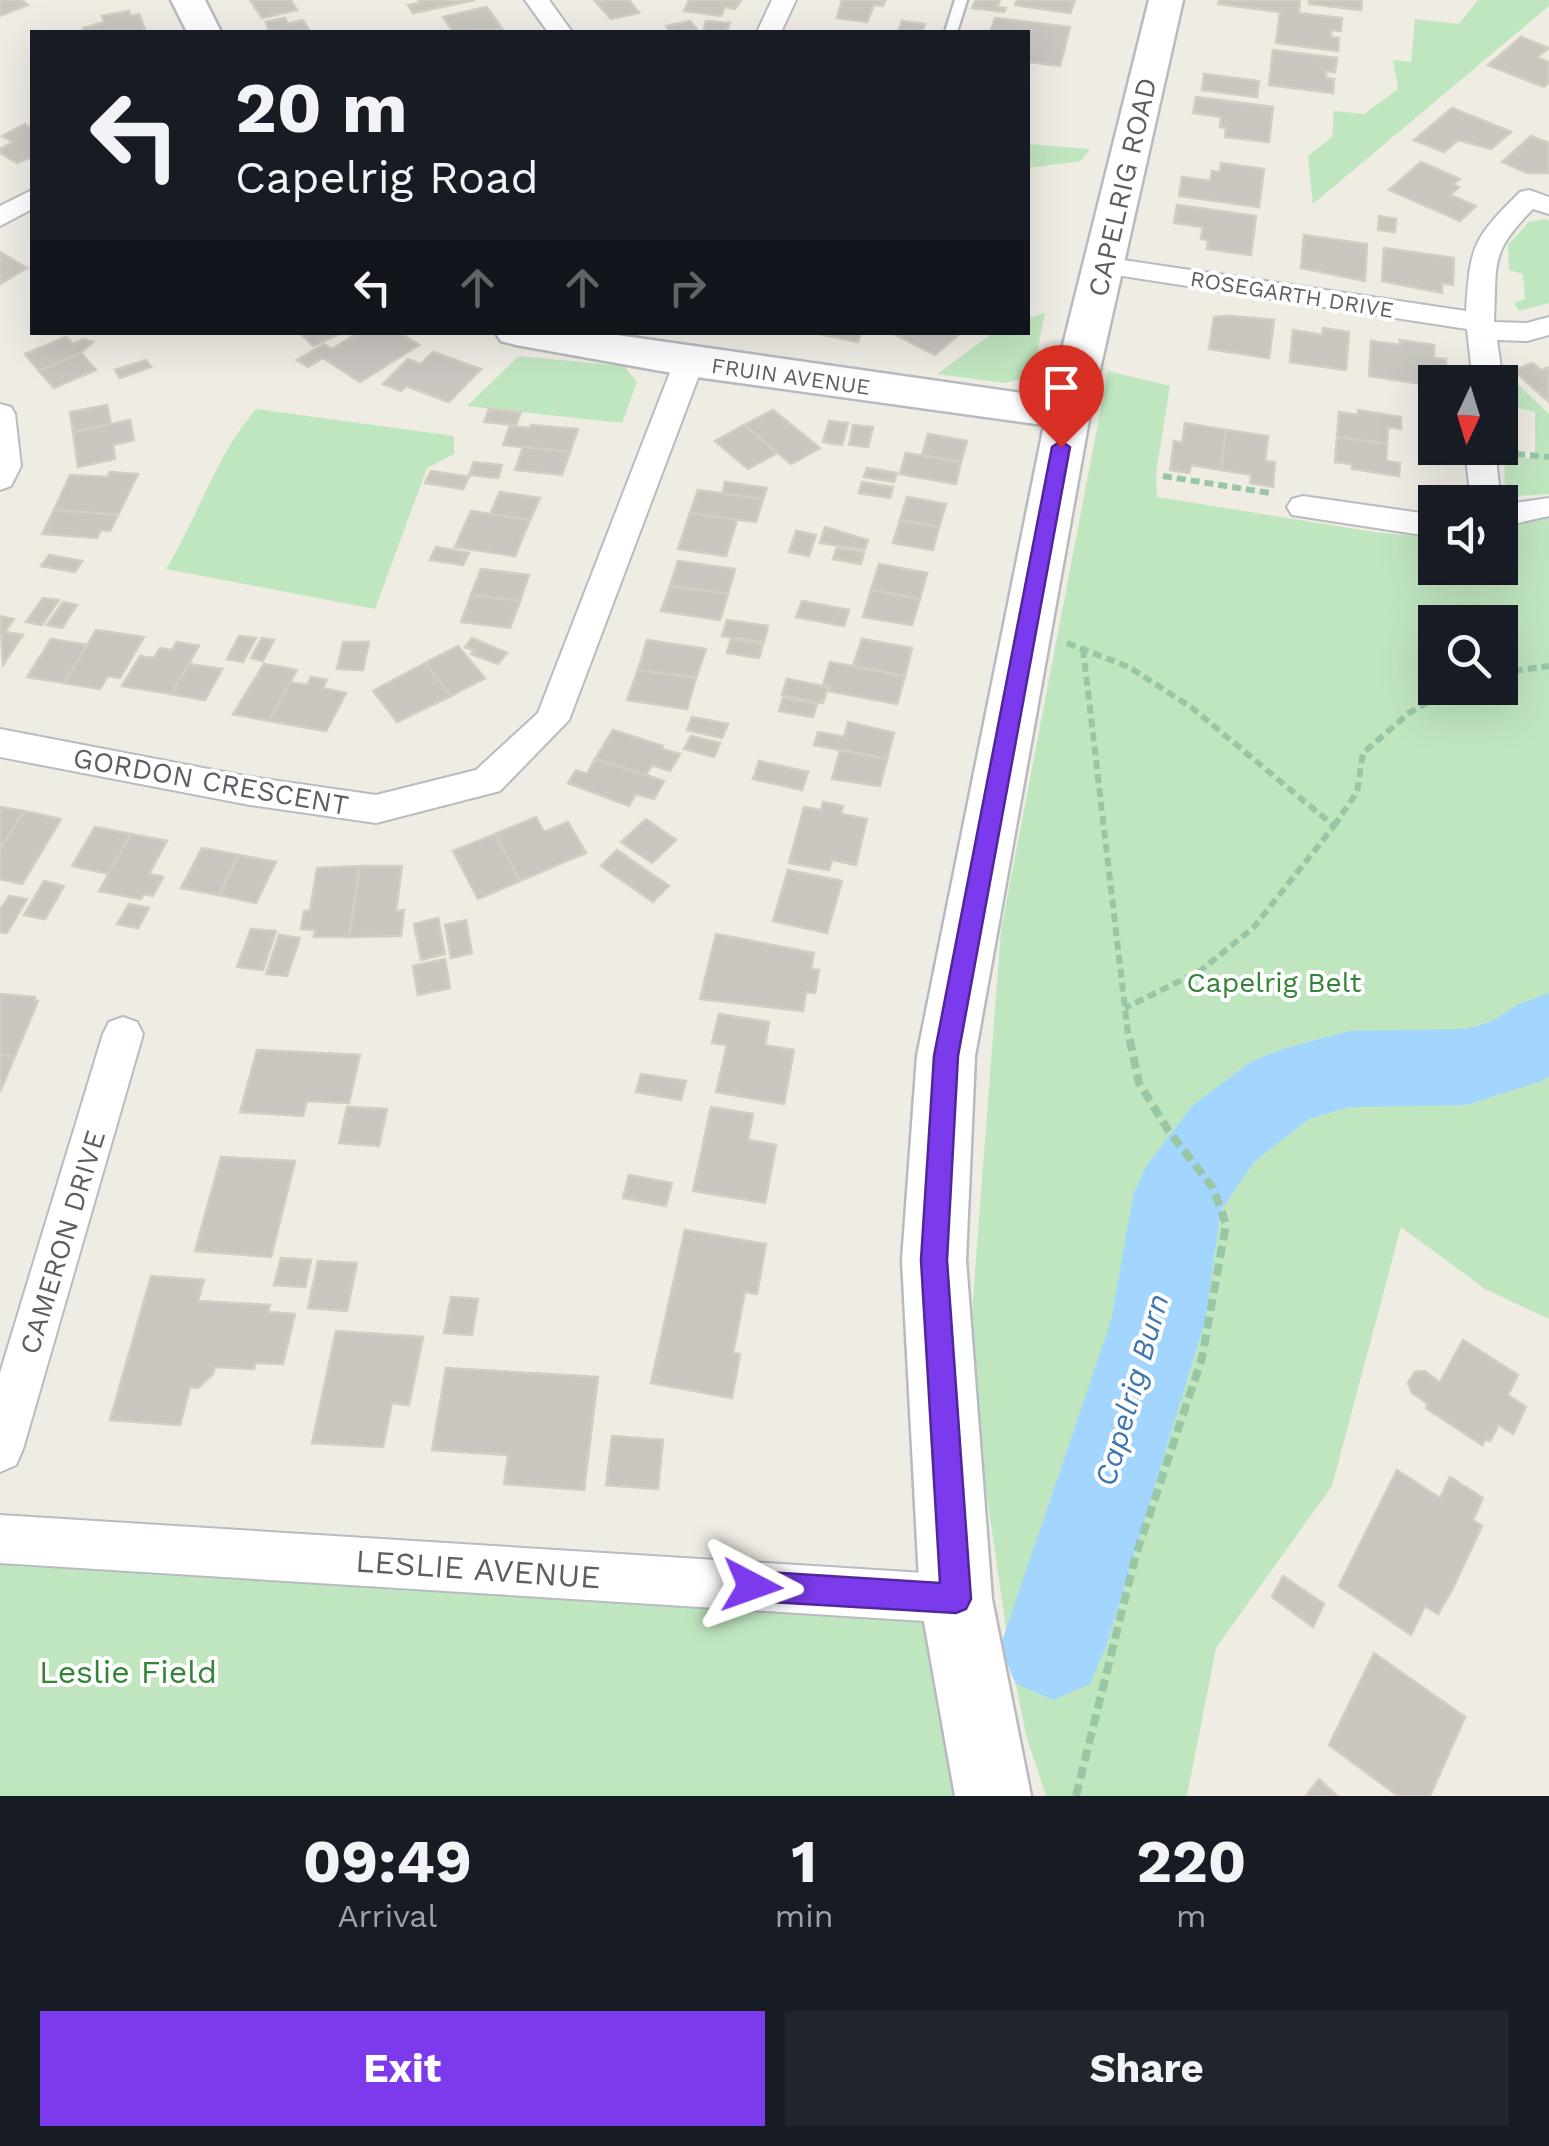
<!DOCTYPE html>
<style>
:root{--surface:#171b24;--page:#20242c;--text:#f1f3f6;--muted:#9ea1a6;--accent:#7c3aed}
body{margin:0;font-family:"Work Sans",sans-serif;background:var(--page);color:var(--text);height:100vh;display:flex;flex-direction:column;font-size:38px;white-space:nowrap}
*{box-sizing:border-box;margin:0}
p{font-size:32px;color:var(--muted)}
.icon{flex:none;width:55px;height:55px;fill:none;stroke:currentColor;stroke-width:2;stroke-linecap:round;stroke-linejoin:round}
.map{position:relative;height:1796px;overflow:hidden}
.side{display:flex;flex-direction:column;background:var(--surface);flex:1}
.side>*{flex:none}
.hud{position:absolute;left:30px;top:30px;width:1000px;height:305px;border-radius:0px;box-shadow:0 10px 40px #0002;background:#171b24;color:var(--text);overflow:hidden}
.needle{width:65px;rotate:184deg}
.fabs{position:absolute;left:1418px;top:365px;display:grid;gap:20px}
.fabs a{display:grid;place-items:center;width:100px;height:100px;border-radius:0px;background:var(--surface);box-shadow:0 10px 40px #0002;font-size:50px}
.pin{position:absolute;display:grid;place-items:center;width:85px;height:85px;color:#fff;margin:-102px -42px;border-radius:50% 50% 50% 0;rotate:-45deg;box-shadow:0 0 10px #0007}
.pin .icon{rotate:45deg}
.me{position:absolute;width:110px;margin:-55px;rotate:94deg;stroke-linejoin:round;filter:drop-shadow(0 0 8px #0008)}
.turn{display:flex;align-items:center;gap:35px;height:210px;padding:0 40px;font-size:45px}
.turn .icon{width:130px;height:130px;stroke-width:2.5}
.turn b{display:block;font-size:70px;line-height:85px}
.lanes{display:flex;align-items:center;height:95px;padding:0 40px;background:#0003;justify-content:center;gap:50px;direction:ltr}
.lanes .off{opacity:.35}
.eta{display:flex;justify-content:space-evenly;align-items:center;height:170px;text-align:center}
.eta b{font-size:60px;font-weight:700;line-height:70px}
.action{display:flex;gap:20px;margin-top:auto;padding:20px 40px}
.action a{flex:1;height:115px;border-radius:0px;background:var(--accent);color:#fff;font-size:40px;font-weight:700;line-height:115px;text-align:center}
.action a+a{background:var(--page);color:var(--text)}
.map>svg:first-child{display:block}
.green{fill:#c0e6c0;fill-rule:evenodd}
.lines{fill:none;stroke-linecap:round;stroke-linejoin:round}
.river{fill:#a2d6ff;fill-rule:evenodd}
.building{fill:#c9c6c0;stroke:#d3cec2;stroke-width:2.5}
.lane-casing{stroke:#b8bbc0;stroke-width:5}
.street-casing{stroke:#b8bbc0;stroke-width:4}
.secondary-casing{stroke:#b7bac0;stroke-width:5}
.path-far1{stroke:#99c7a6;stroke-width:6;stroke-dasharray:9 5;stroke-linecap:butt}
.path{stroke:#99c7a6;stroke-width:8;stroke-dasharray:12 6;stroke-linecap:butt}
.lane{fill:#fff;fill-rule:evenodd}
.street{fill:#fff;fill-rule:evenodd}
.secondary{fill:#fff;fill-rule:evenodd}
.route{fill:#7c3aed;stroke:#51269a;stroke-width:2.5}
.labels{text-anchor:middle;stroke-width:8;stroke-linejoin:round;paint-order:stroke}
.far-street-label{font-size:22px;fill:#5b5f64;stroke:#fff}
.street-label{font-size:28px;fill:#5b5f64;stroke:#fff}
.park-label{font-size:28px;fill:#348338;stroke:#fff}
.water-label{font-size:30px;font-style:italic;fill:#3f76b1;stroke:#fff}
.near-street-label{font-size:32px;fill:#5b5f64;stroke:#fff}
.near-park-label{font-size:32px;fill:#348338;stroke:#fff}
</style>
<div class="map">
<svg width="1549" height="1796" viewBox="0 0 1549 1796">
<rect width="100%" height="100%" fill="#eeece3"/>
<g class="green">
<polygon points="1478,0 1549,0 1549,6 1313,204 1308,156 1332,137 1334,111 1364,114 1398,89 1393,60 1411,62 1415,19 1459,24"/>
<polygon points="1028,144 1090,149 1081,161 1028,168"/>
<polygon points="1545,219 1549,221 1549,303 1519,311 1514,303 1525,299 1523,274 1509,270 1508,245 1529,222"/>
<polygon points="1045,313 1036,357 1026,378 1004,383 937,374 993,333 1028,332 1028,318"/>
<polygon points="519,356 624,366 637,382 622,423 467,406"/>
<path d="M1108,371L1170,386L1156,473L1157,497L1374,532L1435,538V568H1500V530L1549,517V1319L1485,1289L1401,1227L1332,1486L1216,1648L1187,1796H1046L1026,1735L1009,1649L968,1365L1001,930ZM1435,622H1500V688H1435Z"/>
<polygon points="1508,375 1549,414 1549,494 1513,496 1505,489 1504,456 1535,459 1535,412 1508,405"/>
<path d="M256,409L454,436V454L427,468L375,609L166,569C199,516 215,456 256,409Z"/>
<polygon points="0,1539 956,1599 993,1796 0,1796"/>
</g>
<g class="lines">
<polygon class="river" points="1549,993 1549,1076 1542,1081 1466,1105 1349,1107 1309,1119 1255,1161 1221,1210 1205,1321 1106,1647 1090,1684 1053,1700 1016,1684 1000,1647 1111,1321 1133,1196 1146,1166 1193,1105 1252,1061 1283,1049 1349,1031 1466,1029 1490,1022 1519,1004"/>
</g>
<g class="building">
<polygon points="0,0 22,0 28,5 0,16"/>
<polygon points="250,0 291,0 297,10 262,18"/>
<polygon points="418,0 475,0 413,13 408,5 420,3"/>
<polygon points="594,0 629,0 639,13 611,19"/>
<polygon points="689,0 741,0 735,9 725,7 721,16 684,11"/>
<polygon points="842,0 876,0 885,1 883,6 874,5 867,22 837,18"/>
<polygon points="976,0 1000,0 997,7 1006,8 1004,12 972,8"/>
<polygon points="1017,0 1075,0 1070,13 1015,5"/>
<polygon points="1219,0 1300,0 1299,13 1342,18 1341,31 1331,30 1331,37 1339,38 1338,51 1276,43 1280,12 1218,4"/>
<polygon points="1309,0 1362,0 1361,10 1309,4"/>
<polygon points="487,7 502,29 453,32 443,17"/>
<polygon points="129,11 131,16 139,14 146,32 84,32 83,28 104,22 102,16"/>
<polygon points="285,18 288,24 303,20 310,32 269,32 266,22"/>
<polygon points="995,18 1070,27 1060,66 1029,62 1028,66 1028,32 990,32"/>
<polygon points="690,21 699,32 670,32 666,26"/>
<polygon points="706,21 730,23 727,32 703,32"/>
<polygon points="902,21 925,24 922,32 898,31"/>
<polygon points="1521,37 1549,48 1537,57 1549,62 1549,82 1544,87 1488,65"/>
<polygon points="1273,50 1337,58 1335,72 1326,71 1326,78 1334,79 1333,93 1269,85"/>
<polygon points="1204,74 1259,81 1257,97 1202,90"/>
<polygon points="1196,97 1273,107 1269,142 1225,137 1226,128 1220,127 1221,117 1193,113"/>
<polygon points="1452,108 1511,132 1491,149 1458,140 1444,152 1414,140"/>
<polygon points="25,124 32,129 32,157 17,163 0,153 0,149 13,142 2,136"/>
<polygon points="1531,136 1549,143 1549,173 1527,173 1502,162"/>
<polygon points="1421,162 1460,179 1453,184 1459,187 1450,195 1476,206 1460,221 1389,190"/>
<polygon points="1221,163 1264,169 1259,207 1179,196 1182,177 1210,181 1212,171 1220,172"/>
<polygon points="1177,205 1256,216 1251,255 1207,249 1208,240 1201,239 1203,227 1174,223"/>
<polygon points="1379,216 1396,219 1395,232 1378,230"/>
<polygon points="1304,235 1367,244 1365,281 1301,268"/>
<polygon points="1384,248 1454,258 1453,285 1442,283 1442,293 1382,281"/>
<polygon points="0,252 27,268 0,284"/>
<polygon points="1231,316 1274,320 1269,358 1209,349 1214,317"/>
<polygon points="1323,328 1349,332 1346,370 1290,362 1293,330 1322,335"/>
<polygon points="299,332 344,332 313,346"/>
<polygon points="359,332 399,332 419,345 360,382 323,358 308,367 297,360 324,344 332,349"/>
<polygon points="810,332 861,332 858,342"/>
<polygon points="890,332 962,332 935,355"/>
<polygon points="66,337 73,344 84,339 93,342 81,353 39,371 25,354"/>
<polygon points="1400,340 1434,345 1434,358 1446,359 1446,382 1435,382 1435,386 1369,376 1371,341 1400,345"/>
<polygon points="433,352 481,369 449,402 406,386 401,391 383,384 408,359 421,364"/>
<polygon points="81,353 96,370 54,388 39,371"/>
<polygon points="146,360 151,367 120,378 115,370"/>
<polygon points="1533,363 1541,370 1549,367 1549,402 1513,370"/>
<polygon points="107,405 111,425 73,432 70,412"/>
<polygon points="489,409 521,412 516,425 484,422"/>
<polygon points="773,410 820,448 791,464 744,425"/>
<polygon points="1358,410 1401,417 1401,429 1388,427 1387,444 1337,437 1339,412 1358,415"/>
<polygon points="130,420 134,440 113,445 115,459 78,467 73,432"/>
<polygon points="829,421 848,423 842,445 823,442"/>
<polygon points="1185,423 1226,430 1221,470 1191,465 1189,473 1170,470 1174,441 1182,443"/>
<polygon points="531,425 578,429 570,452 503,445 510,426 530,428"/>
<polygon points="744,425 777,453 748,469 715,441"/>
<polygon points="853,425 873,427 868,447 849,445"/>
<polygon points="1226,430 1268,436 1265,461 1275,462 1273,487 1250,483 1251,475 1221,470"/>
<polygon points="928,434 967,441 961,462 922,455"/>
<polygon points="1337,437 1387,444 1386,461 1400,463 1399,476 1352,469 1352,464 1335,462"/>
<polygon points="523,447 570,452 562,475 515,470"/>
<polygon points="906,453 961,462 956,484 900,474"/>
<polygon points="474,462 502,465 498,478 469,475"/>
<polygon points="867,468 897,473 894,482 864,477"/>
<polygon points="431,471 469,477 463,489 425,483"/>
<polygon points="110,472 138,474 118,515 54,510 70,475 107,477"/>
<polygon points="725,482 767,488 763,499 722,494"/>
<polygon points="862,482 893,487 890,498 859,493"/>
<polygon points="698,490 763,499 756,522 690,513"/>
<polygon points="500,492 540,498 530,520 490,514"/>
<polygon points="907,497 946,504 939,527 900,520"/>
<polygon points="54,510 109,514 118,515 110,531 101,530 97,538 42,534"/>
<polygon points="471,511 530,520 515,556 455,547"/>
<polygon points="690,513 737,520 726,556 678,549"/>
<polygon points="900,520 939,527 933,550 893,543"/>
<polygon points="825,527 868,540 865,549 820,543"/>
<polygon points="796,531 816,535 809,556 789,552"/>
<polygon points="436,547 469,553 463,565 430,560"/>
<polygon points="837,548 864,552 861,564 833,559"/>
<polygon points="49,555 82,561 75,572 41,566"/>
<polygon points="678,561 735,569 728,594 670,586"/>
<polygon points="879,564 927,573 920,599 871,590"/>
<polygon points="481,569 529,575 520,601 471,595"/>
<polygon points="670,586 728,594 720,620 661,611"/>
<polygon points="871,590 920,599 912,625 863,617"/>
<polygon points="471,595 520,601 510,628 461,622"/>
<polygon points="43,598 59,600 42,625 26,622"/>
<polygon points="802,601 849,610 844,626 796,617"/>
<polygon points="63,602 77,605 62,628 47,625"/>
<polygon points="0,616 14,619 5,632 23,635 3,665"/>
<polygon points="727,620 768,626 764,642 722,636"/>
<polygon points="96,630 144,637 120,678 108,676 100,689 64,683"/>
<polygon points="239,636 256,638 243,662 227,659"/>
<polygon points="262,638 274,640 263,661 251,658"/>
<polygon points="472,638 481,642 507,653 498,664 471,654 474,650 465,647"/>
<polygon points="51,639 87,645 64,683 27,677"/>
<polygon points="731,639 763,644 759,658 727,653"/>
<polygon points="862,639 912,648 905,676 853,666"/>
<polygon points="647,640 706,649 696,678 638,670"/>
<polygon points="177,642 199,646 171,694 122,686 140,656 154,658 160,648 172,650"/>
<polygon points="343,642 369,642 363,670 337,669"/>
<polygon points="458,646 485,678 451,696 425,663"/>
<polygon points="830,662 905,676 897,704 829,691 831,686 823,685"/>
<polygon points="425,663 451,696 397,722 373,691"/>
<polygon points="189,664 222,669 205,700 171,694"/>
<polygon points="264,664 297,670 269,721 233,714"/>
<polygon points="638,670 696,678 687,709 627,700"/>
<polygon points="311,677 327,680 323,688 346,693 326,731 269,721 290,682 307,685"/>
<polygon points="787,679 828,687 823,703 782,695"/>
<polygon points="783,698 817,704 813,717 779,711"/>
<polygon points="692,717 728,724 722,738 687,730"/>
<polygon points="848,722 894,733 887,759 814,745 818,732 844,737"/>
<polygon points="613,730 663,746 662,749 680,754 670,771 652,765 646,775 595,759"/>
<polygon points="691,736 720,743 714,757 684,749"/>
<polygon points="840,750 887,759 880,786 832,779"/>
<polygon points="595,759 646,775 664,781 654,799 636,794 629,806 568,783 576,770 587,774"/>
<polygon points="759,761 808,772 802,790 753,779"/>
<polygon points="823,802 843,806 841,814 867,819 856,865 832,860 829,870 789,863 804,807 821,810"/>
<polygon points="0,807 24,811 0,849"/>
<polygon points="24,811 61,819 22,884 0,879 0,849"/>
<polygon points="536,817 544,832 568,822 586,853 520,881 495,834"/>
<polygon points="646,819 676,840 652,863 621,842"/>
<polygon points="95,827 131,834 109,874 72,866"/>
<polygon points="131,834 167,841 149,874 163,877 153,896 144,894 141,899 99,891"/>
<polygon points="495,834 520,881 478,899 453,851"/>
<polygon points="202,848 239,855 219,895 181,888"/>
<polygon points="617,850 669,886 653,902 601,866"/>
<polygon points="239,855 276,862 256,903 219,895"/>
<polygon points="360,866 349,937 314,937 315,930 301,929 304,911 310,911 317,868"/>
<polygon points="360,866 402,866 396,911 404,910 401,936 349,937"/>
<polygon points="788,870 842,881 827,933 773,921"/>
<polygon points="44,881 64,886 45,919 24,915"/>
<polygon points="9,896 27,899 7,933 0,932 0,910"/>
<polygon points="129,904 149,908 138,928 117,924"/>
<polygon points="438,918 445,954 421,960 414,924"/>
<polygon points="466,920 472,953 451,958 445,925"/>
<polygon points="251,929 276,931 263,970 237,967"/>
<polygon points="716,934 814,953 811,969 819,970 815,993 806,992 803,1011 700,999"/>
<polygon points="279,935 300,938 287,976 266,974"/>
<polygon points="445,959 450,988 418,995 413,966"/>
<polygon points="0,994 35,997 34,1001 38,1001 15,1056 0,1055"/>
<polygon points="719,1014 769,1022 765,1045 794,1050 784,1104 716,1092 727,1045 712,1043"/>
<polygon points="257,1050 360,1055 349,1103 307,1101 303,1116 240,1112"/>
<polygon points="0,1055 15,1056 0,1092"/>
<polygon points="641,1074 686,1081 681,1100 636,1092"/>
<polygon points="347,1107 387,1109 379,1146 339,1143"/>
<polygon points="711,1107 753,1114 748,1140 776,1145 765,1203 693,1191"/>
<polygon points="221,1157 295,1161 271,1257 195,1251"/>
<polygon points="629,1175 672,1183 666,1206 623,1198"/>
<polygon points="685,1230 766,1244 757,1294 745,1292 733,1353 740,1354 732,1398 651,1383"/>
<polygon points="281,1258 311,1260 305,1287 274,1285"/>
<polygon points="318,1261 357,1263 347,1311 308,1308"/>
<polygon points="151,1276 204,1280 198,1301 270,1305 268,1312 295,1314 283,1364 255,1363 254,1369 215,1367 213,1374 198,1388 190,1387 180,1425 110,1420"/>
<polygon points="451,1297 478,1299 472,1335 444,1333"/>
<polygon points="336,1331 423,1337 409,1405 392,1403 383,1447 312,1443"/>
<polygon points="1463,1340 1518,1375 1508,1395 1526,1407 1513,1434 1499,1425 1490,1441 1486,1439 1482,1445 1426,1408 1428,1404 1412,1393 1408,1383 1415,1372 1424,1371 1440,1382"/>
<polygon points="446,1368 598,1377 584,1490 504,1484 508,1455 432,1450"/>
<polygon points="612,1436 663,1440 658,1489 606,1485"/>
<polygon points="1397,1470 1440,1498 1450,1477 1483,1498 1473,1520 1482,1526 1453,1588 1438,1614 1425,1606 1411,1635 1339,1586"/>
<polygon points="1283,1576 1324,1604 1313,1627 1272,1597"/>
<polygon points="1374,1653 1465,1717 1430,1796 1398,1796 1329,1745"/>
<polygon points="1319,1779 1337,1796 1306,1796"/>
</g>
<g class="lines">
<defs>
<polygon id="lane" points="955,0 967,0 957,32 945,32"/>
<g id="street">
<polygon points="525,0 549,0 572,32 548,32"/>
<polygon points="772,0 796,0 781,32 757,32"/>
<polygon points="32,190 32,209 0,226 0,206"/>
<path d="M1529,190L1549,197V214L1533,209C1489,253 1497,262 1494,322L1527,323L1549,317V335L1527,341L1497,340L1503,382L1500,386V382H1473L1467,329L1103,273L1089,265L1103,257L1466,311C1470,245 1473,239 1520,192Z"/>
<polygon points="689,353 699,355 704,362 569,720 500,791 376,823 250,805 0,757 0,729 250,777 376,795 476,770 538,713 674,362 679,355"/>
<polygon points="0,404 11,407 15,414 21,466 11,486 0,490"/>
<polygon points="1465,448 1495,448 1501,505 1549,498 1549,516 1500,527 1500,502 1471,502"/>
<polygon points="1303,496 1435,515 1435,537 1292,515 1287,507 1292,499"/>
<polygon points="123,1017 137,1022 143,1034 23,1449 16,1465 0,1472 0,1373 103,1034 109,1022"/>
<polygon points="0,1515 956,1575 973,1582 980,1599 973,1616 956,1623 0,1563"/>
</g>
<g id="secondary">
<polygon points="171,0 205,0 221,32 187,32"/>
<polygon points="1149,0 1183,0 1090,414 975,1056 966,1260 992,1599 1031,1796 955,1796 920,1599 902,1260 917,1056 1044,425 689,376 516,345 501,341 495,332 596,332 1050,397"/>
</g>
</defs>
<use href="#lane" class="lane-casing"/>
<use href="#street" class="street-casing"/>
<use href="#secondary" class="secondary-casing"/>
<g class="path-far1">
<polyline points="1516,454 1549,457"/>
<polyline points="1163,476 1270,493"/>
<polyline points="1067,643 1129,667 1191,707 1334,826 1253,928 1200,971 1125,1008"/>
<polyline points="1083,649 1128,1034"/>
<polyline points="1500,673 1549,666"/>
<polyline points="1334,826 1357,792 1363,753 1409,713 1453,688"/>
</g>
<polyline class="path" points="1076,1796 1135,1558 1202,1358 1226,1224 1213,1188 1168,1130 1139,1083 1128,1032"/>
<use href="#lane" class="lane"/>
<use href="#street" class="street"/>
<use href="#secondary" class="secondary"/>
</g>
<polygon class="route" points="1061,441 1070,447 958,1056 947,1260 971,1599 966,1609 956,1613 752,1601 741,1596 737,1586 741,1576 752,1571 940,1583 921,1260 934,1056 1052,447"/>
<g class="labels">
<g class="far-street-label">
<text transform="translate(1292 294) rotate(9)" y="8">ROSEGARTH DRIVE</text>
<text transform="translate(791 376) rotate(8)" y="8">FRUIN AVENUE</text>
</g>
<g class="street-label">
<text transform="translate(1122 187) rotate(-77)" y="10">CAPELRIG ROAD</text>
<text transform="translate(211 781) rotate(10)" y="10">GORDON CRESCENT</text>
<text transform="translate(62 1242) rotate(-73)" y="10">CAMERON DRIVE</text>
</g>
<g class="park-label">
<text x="1274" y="992">Capelrig Belt</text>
</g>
<g class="water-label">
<text transform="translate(1132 1390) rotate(-74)" y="10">Capelrig Burn</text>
</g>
<g class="near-street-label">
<text transform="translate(478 1569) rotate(4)" y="11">LESLIE AVENUE</text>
</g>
<g class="near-park-label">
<text x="128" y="1683">Leslie Field</text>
</g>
</g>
</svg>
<div class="fabs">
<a><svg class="needle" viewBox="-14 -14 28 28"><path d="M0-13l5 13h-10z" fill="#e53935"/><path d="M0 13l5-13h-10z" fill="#9ea1a6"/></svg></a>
<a><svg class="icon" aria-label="sound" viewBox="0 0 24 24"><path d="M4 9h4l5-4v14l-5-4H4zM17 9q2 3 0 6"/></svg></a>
<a><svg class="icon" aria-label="search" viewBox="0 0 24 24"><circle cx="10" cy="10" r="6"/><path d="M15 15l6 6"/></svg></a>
</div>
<div class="pin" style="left:1061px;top:447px;background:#d93025"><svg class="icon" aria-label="arrive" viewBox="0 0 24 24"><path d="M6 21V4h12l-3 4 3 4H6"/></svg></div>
<svg class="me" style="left:752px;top:1586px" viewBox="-20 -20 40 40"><path d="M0-17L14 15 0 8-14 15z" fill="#7c3aed" stroke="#fff" stroke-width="4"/></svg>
<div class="hud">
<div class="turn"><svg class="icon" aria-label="left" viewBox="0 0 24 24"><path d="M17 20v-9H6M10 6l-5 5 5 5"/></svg><div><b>20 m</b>Capelrig Road</div></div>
<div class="lanes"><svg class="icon" aria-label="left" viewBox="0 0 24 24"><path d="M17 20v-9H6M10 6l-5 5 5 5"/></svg><svg class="icon off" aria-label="ahead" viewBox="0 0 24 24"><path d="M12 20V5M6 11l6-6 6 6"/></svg><svg class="icon off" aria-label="ahead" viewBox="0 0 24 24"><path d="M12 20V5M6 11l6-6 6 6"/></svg><svg class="icon off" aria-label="right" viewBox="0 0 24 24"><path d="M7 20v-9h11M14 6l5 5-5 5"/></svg></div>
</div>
</div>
<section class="side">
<div class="eta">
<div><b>09:49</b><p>Arrival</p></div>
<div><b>1</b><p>min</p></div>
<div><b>220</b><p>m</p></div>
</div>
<div class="action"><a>Exit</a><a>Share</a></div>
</section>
